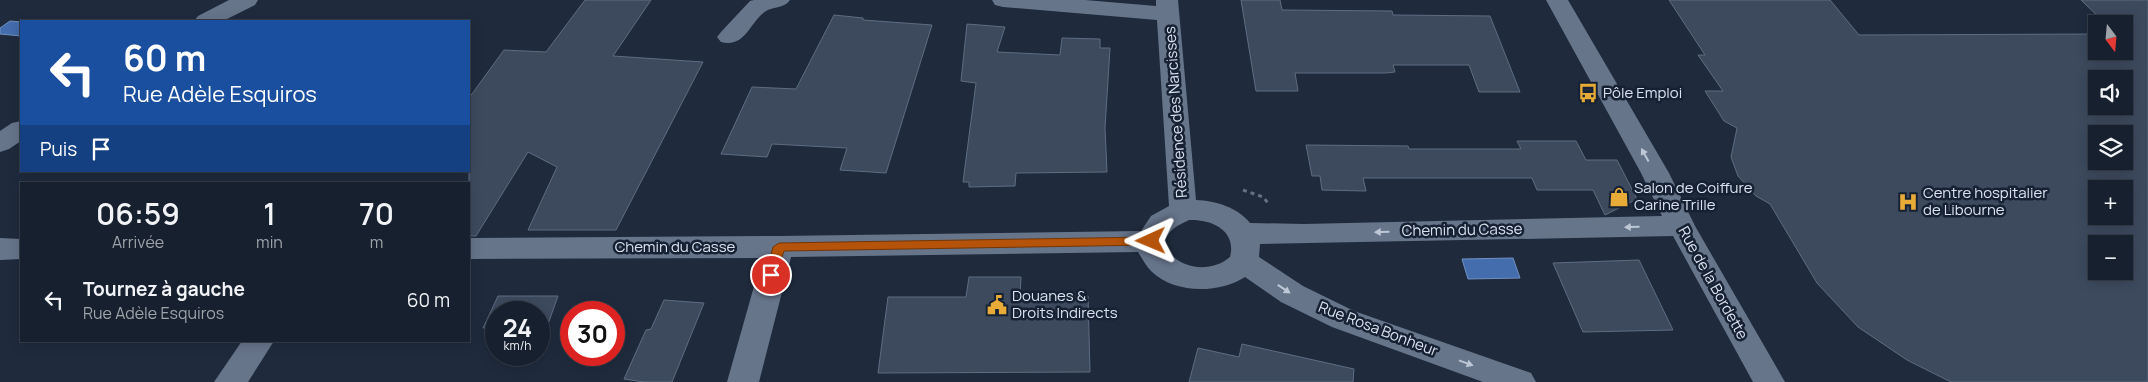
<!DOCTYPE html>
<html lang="fr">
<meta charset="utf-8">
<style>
:root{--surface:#17202e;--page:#242d3a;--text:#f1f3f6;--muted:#9ea3aa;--line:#363e4a}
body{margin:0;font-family:Manrope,sans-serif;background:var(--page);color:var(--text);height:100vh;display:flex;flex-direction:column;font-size:19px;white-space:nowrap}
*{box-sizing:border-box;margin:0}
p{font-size:16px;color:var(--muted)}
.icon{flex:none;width:28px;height:28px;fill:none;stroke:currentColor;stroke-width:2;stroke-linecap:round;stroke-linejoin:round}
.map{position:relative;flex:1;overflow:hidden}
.details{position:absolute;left:20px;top:182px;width:450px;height:160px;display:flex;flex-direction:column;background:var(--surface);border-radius:0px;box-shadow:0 2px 12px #0003,0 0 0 1px var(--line)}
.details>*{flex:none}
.guide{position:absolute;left:20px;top:20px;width:450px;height:152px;border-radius:0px;box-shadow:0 2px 12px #0003,0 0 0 1px var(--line);background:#1a4fa0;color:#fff;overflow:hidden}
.needle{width:32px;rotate:164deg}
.fabs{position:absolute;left:2088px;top:15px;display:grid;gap:10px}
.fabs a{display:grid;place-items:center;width:45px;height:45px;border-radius:0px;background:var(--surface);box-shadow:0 2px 12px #0003,0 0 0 1px var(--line);font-size:25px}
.speed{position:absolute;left:485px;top:301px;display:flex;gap:10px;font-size:25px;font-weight:700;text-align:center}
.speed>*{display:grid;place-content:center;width:65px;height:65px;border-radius:50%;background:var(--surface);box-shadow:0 2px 12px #0003,0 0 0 1px var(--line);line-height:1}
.speed small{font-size:12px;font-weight:400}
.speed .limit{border:8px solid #d22;background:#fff;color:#111}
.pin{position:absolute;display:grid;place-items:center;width:42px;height:42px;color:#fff;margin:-21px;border:2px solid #fff;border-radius:50%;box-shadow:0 1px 5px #0007}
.me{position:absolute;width:55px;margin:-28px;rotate:269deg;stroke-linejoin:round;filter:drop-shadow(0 0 4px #0008)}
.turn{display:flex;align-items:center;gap:18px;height:105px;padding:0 20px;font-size:22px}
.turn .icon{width:65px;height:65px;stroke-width:2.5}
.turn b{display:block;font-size:35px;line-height:42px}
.then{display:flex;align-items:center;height:48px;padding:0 20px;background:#0003;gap:10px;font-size:19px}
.eta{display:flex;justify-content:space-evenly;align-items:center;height:85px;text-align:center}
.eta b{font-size:30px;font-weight:600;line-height:35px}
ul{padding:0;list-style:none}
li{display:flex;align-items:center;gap:15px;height:65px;padding:0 20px}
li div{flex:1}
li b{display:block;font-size:19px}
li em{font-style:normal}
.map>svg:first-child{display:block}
.water{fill:#446dad;stroke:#7190c1}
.building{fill:#3d4a5e;stroke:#5e6c82;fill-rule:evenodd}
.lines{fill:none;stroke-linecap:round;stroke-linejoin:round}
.path{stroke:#667080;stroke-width:3;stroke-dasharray:4 4;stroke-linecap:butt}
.minor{fill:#67758b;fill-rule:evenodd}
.oneway{fill:#bdc7d6}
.route{fill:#b45309;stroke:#753606}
.labels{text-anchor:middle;stroke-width:5;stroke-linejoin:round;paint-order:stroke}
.poi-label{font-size:15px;fill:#dae2ef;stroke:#162133;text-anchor:start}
.street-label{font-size:15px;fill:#dae2ef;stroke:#162133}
</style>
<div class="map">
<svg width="2148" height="382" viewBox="0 0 2148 382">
<rect width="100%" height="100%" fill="#1f2b3d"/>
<g class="water">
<polygon points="10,21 21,22 21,36 0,34 0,28"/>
<polygon points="1513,258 1520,278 1468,279 1462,259"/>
</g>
<g class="building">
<polygon points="585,0 651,0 613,56 703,62 616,230 528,230 557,167 528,152 476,236 469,236 469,98 504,50 546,52"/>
<polygon points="1241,0 1280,0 1282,10 1392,11 1393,15 1490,16 1520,92 1479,92 1469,65 1393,65 1395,72 1386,73 1295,73 1298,91 1256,91"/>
<path d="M1669,0H1830L1859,35L2096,34V51H2124V24H2106L2081,0H2148V382H1951L1907,360L1858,327L1817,283L1770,204L1756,196L1738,176L1731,157L1737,128L1724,121L1705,91H1723L1698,55H1705ZM2096,79H2124V106H2096ZM2096,134H2124V161H2096ZM2096,189H2124V216H2096ZM2096,244H2124V271H2096Z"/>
<polygon points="834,15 863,18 863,20 932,25 886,173 840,170 847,148 772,144 767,157 721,154 752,87 796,89"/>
<polygon points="967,24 1005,27 997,52 1060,55 1062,38 1100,39 1100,48 1110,48 1105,128 1107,172 1016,173 1015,186 969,187 969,182 963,182 976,83 961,81"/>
<polygon points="1517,141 1576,141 1586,160 1617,160 1637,199 1605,215 1593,190 1537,190 1532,178 1363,178 1366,191 1322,190 1320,176 1312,176 1306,145 1408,146 1409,149 1521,149"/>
<polygon points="1639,260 1673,330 1583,332 1553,263"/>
<polygon points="969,277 1021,277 1020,296 1088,296 1090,372 878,373 888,297 966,297"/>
<polygon points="498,296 558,296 547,327 539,327 539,312 496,312 496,328 483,328"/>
<polygon points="664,300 704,303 672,382 644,382 624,379 646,330 651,329"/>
<polygon points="1242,344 1354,369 1353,382 1189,382 1198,348 1239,357"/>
</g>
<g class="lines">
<polyline class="path" points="1243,190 1263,197 1268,203"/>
<g class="minor">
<polygon points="229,0 258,0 255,5 223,21 194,21 198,16"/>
<path d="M754,0H790C784,9 774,6 766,11C749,22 746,48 721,42L717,37L721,32L750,1Z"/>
<path d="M992,0H1085L1156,6V0H1178L1196,200C1216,201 1237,207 1250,223L1304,224L1662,216L1641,173L1546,0H1568L1669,173L1695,226L1785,382H1753L1673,236L1260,244L1259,257L1303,286L1354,311L1531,373L1536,382H1483L1332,327L1281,302L1245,277C1219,294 1174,294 1151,271C1146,266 1142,258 1138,252L791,257L759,382H727L762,258L469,259V238L779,236L1141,231L1151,216L1169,206L1157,20L1003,7L995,5ZM1189,220C1211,219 1237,230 1230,257C1198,284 1148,251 1172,230C1176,226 1183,223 1189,220Z"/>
<polygon points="21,121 21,141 9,149 0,152 0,131 12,123"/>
<polygon points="0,238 21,239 21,259 0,260"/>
<polygon points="242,341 274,341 248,382 214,382"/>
</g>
</g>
<defs><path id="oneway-solid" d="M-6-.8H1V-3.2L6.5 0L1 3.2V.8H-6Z" transform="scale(1.25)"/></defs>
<g class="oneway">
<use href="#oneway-solid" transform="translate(1645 155) rotate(-119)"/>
<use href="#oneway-solid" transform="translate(1632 227) rotate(179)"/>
<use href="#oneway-solid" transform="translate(1382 232) rotate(179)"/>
<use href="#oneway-solid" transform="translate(1284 289) rotate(34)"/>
<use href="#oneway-solid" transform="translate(1466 363) rotate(20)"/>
</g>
<polygon class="route" points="1151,237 1157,241 1151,245 784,251 775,278 767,278 765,275 773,247 779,243"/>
<defs>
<symbol id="bus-bare" viewBox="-9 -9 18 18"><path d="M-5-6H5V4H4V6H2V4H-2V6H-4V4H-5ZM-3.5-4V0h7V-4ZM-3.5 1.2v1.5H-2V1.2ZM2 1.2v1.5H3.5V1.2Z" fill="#e8ab37" stroke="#162133" stroke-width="2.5" paint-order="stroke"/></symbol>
<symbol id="shop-bare" viewBox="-9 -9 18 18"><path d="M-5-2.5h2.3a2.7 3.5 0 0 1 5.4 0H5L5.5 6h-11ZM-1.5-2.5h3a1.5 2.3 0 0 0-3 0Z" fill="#e8ab37" stroke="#162133" stroke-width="2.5" paint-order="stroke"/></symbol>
<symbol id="hospital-bare" viewBox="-9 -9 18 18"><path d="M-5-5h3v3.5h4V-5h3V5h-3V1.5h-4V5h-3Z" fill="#e8ab37" stroke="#162133" stroke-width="2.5" paint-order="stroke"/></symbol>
<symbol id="civic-bare" viewBox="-9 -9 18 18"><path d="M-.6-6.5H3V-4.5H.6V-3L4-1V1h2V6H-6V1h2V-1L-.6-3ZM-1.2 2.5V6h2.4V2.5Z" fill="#e8ab37" stroke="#162133" stroke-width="2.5" paint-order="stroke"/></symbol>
</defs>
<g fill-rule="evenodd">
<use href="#bus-bare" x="1574" y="79" width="28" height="28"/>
<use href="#shop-bare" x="1605" y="183" width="28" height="28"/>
<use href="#hospital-bare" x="1894" y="188" width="28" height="28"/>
<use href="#civic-bare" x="983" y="291" width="28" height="28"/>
</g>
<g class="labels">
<g class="poi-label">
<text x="1603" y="98">Pôle Emploi</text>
<text x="1634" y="193">Salon de Coiffure<tspan x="1634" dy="17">Carine Trille</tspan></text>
<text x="1923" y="198">Centre hospitalier<tspan x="1923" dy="17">de Libourne</tspan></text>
<text x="1012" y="301">Douanes &amp;<tspan x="1012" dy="17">Droits Indirects</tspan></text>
</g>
<g class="street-label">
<text transform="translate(1176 112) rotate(-94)" y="5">Résidence des Narcisses</text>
<text transform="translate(1462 230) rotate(-1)" y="5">Chemin du Casse</text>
<text x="675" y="252">Chemin du Casse</text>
<text transform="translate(1713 283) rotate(61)" y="5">Rue de la Bordette</text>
<text transform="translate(1378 329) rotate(21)" y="5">Rue Rosa Bonheur</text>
</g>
</g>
</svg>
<div class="fabs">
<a><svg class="needle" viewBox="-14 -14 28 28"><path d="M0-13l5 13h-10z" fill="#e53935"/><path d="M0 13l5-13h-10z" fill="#9ea3aa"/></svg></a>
<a><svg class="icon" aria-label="sound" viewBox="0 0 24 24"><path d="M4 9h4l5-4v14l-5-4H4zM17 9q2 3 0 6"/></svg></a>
<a><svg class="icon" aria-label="layers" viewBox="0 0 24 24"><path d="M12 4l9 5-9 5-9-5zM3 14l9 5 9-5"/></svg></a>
<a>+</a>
<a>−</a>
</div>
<div class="speed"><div>24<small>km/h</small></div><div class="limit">30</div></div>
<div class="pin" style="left:771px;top:275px;background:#d93025"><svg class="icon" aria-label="arrive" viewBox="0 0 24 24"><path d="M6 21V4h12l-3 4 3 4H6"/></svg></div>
<svg class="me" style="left:1151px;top:241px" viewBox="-20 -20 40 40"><path d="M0-17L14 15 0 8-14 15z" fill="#b45309" stroke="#fff" stroke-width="4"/></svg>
<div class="guide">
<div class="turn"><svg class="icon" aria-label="left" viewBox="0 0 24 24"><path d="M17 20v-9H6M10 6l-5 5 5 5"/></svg><div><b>60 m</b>Rue Adèle Esquiros</div></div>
<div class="then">Puis<svg class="icon" aria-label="arrive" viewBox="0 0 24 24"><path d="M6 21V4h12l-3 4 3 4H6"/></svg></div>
</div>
<section class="details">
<div class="eta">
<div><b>06:59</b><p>Arrivée</p></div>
<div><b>1</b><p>min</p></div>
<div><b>70</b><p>m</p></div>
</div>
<ul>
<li><svg class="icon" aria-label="left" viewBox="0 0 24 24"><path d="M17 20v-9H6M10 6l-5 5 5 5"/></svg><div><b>Tournez à gauche</b><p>Rue Adèle Esquiros</p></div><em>60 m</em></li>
</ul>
</section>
</div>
